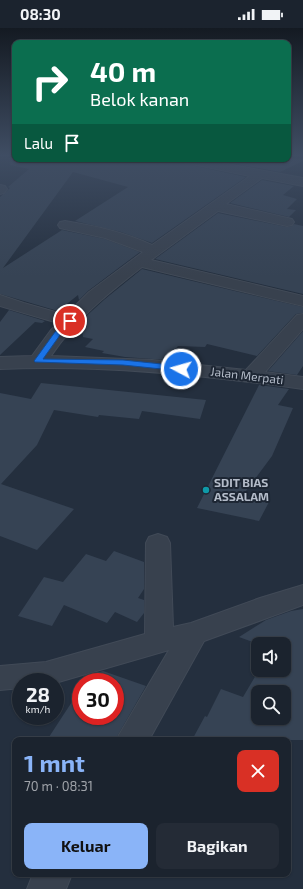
<!DOCTYPE html>
<html lang="id">
<meta charset="utf-8">
<style>
:root{--surface:#1b232e;--page:#242b36;--text:#f1f3f6;--muted:#a0a4aa;--line:#39404a;--accent:#8ab4f8}
body{margin:0;font-family:"Exo 2",sans-serif;background:var(--page);color:var(--text);height:100vh;display:flex;flex-direction:column;font-size:15px;white-space:nowrap}
*{box-sizing:border-box;margin:0}
p{font-size:13px;color:var(--muted)}
.icon{flex:none;width:22px;height:22px;fill:none;stroke:currentColor;stroke-width:2;stroke-linecap:round;stroke-linejoin:round}
.map{position:relative;flex:1;overflow:hidden}
.drawer{position:absolute;left:12px;top:709px;width:279px;height:140px;display:flex;flex-direction:column;background:var(--surface);border-radius:8px;box-shadow:0 1px 3px #0004,0 0 0 1px var(--line)}
.drawer>*{flex:none}
.banner{position:absolute;left:12px;top:12px;width:279px;height:122px;border-radius:8px;box-shadow:0 1px 3px #0004,0 0 0 1px var(--line);background:#0b6e4f;color:#fff;overflow:hidden}
.tools{position:absolute;left:251px;top:609px;display:grid;gap:8px}
.tools a{display:grid;place-items:center;width:40px;height:40px;border-radius:8px;background:var(--surface);box-shadow:0 1px 3px #0004,0 0 0 1px var(--line);font-size:20px}
.speed{position:absolute;left:12px;top:645px;display:flex;gap:8px;font-size:20px;font-weight:700;text-align:center}
.speed>*{display:grid;place-content:center;width:52px;height:52px;border-radius:50%;background:var(--surface);box-shadow:0 1px 3px #0004,0 0 0 1px var(--line);line-height:1}
.speed small{font-size:10px;font-weight:400}
.speed .limit{border:6px solid #d22;background:#fff;color:#111}
.pin{position:absolute;display:grid;place-items:center;width:34px;height:34px;color:#fff;margin:-17px;border:2px solid #fff;border-radius:50%;box-shadow:0 1px 4px #0007}
.me{position:absolute;width:44px;margin:-22px;rotate:276deg;stroke-linejoin:round;filter:drop-shadow(0 0 3px #0008)}
.turn{display:flex;align-items:center;gap:14px;height:84px;padding:0 12px;font-size:18px}
.turn .icon{width:52px;height:52px;stroke-width:2.5}
.turn b{display:block;font-size:28px;line-height:34px}
.then{display:flex;align-items:center;height:38px;padding:0 12px;background:#0003;gap:8px;font-size:15px}
.round{display:grid;place-items:center;flex:none;width:42px;height:42px;border-radius:8px;background:var(--page)}
.headline{display:flex;align-items:center;justify-content:space-between;height:68px;padding:0 12px}
h1{font-size:24px;font-weight:700;line-height:30px;color:var(--accent)}
.button{display:flex;gap:8px;margin-top:auto;padding:8px 12px}
.button a{flex:1;height:46px;border-radius:8px;background:var(--accent);color:#111;font-size:16px;font-weight:700;line-height:46px;text-align:center}
.button a+a{background:var(--page);color:var(--text)}
.status{display:flex;justify-content:space-between;align-items:center;height:28px;padding:0 20px;background:var(--surface);direction:ltr}
.status svg{height:11px;fill:currentColor}
.map>svg:first-child{display:block}
.building{fill:#364354;fill-rule:evenodd}
.lines{fill:none;stroke-linecap:round;stroke-linejoin:round}
.street-casing{stroke:#414a57;stroke-width:2}
.street{fill:#38414e;fill-rule:evenodd}
.route{fill:#1a73e8;stroke:#114b97}
.culture-dot{fill:#0f9aa8;stroke:#1d2633;stroke-width:1.5}
.labels{text-anchor:middle;stroke-width:4;stroke-linejoin:round;paint-order:stroke}
.street-label{font-size:12px;fill:#b4bcc9;stroke:#1d2633}
.poi-label{font-size:12px;font-weight:bold;fill:#b4bcc9;stroke:#1d2633;text-anchor:start}
</style>
<div class="status"><b>08:30</b><svg viewBox="0 0 49 12"><path d="M0 12V9h3v3zM5 12V6h3v6zM10 12V3h3v9zM15 12V0h3v12zM26 1h20v11H26zM47 4h2v5h-2z"/></svg></div>
<div class="map">
<svg width="303" height="861" viewBox="0 0 303 861">
<rect width="100%" height="100%" fill="#242f3e"/>
<g class="building">
<polygon points="11,128 15,128 15,131 174,131 177,134 182,135 246,149 152,215 121,204 75,193 128,159 73,144 3,240 62,202 105,211 140,224 88,263 79,272 78,267 58,283 0,266 0,169 10,160 8,159 29,141 10,137"/>
<polygon points="208,131 303,131 303,133 280,144"/>
<polygon points="262,152 294,158 283,167 297,171 287,181 296,182 289,189 230,175"/>
<polygon points="218,185 287,199 292,198 294,196 303,198 303,266 155,231"/>
<polygon points="142,241 303,279 303,285 296,286 257,328 207,316 205,319 178,318 166,332 125,329 102,325 104,323 85,319 93,311 83,309 81,293 105,271"/>
<polygon points="9,282 45,293 42,295 35,294 0,327 0,294"/>
<polygon points="303,303 303,338 297,347 268,343"/>
<polygon points="41,355 206,372 200,391 142,383 139,391 99,387 98,389 54,382 37,417 1,456 74,481 37,522 0,508 0,365 31,371"/>
<polygon points="259,357 289,361 278,377 293,380 272,428 243,467 269,474 259,493 197,480"/>
<polygon points="114,523 144,534 144,561 138,570 144,572 144,585 137,594 115,584 107,595 64,577 52,598 18,588 44,549 63,554 86,526 106,533"/>
<path d="M303,581V712H192L205,688L207,689L221,661L243,669L259,642H284V616H258L239,609L266,592L291,583ZM258,664H284V690H258Z"/>
<polygon points="103,643 146,658 115,712 56,712 59,708 49,709 81,660 81,688 115,688 115,654 85,654 89,647"/>
</g>
<g class="lines">
<defs>
<g id="street">
<path d="M176,131H200L303,150V158L262,150L226,176L292,191L294,194L292,197L287,198L218,183L151,232L303,268V278L142,239C106,267 76,291 51,328L152,332L246,342L297,287L303,286V301L265,344L303,349V361C202,347 102,337 0,341V329L32,328L51,302L58,295L0,278V267L24,275L66,287L89,264L143,224L105,210L60,200L58,197L60,194L65,193C95,198 124,204 152,217L250,148L182,134L178,133Z"/>
<polygon points="0,157 5,158 7,161 4,165 0,166"/>
<polygon points="158,506 167,509 170,515 173,599 191,595 260,570 303,557 303,577 204,613 149,712 116,712 169,622 55,655 21,654 21,660 0,662 0,638 46,634 145,606 146,515 149,509"/>
<polygon points="33,846 72,846 66,861 27,861"/>
</g>
</defs>
<use href="#street" class="street-casing"/>
<use href="#street" class="street"/>
</g>
<linearGradient id="sky" x2="0" y2="1"><stop stop-color="#141a22"/><stop offset="0.51" stop-color="#3f4d63"/><stop offset="1" stop-color="#3f4d63" stop-opacity="0"/></linearGradient>
<rect width="303" height="249" fill="url(#sky)"/>
<polygon class="route" points="70,291 73,293 60,307 43,331 123,332 181,338 185,341 181,343 123,337 35,334 34,333 55,304"/>
<circle class="culture-dot" cx="206" cy="462" r="4"/>
<g class="labels">
<g class="street-label">
<text transform="translate(247 348) rotate(7)" y="4">Jalan Merpati</text>
</g>
<g class="poi-label">
<text x="214" y="459">SDIT BIAS<tspan x="214" dy="14">ASSALAM</tspan></text>
</g>
</g>
</svg>
<div class="tools">
<a><svg class="icon" aria-label="sound" viewBox="0 0 24 24"><path d="M4 9h4l5-4v14l-5-4H4zM17 9q2 3 0 6"/></svg></a>
<a><svg class="icon" aria-label="search" viewBox="0 0 24 24"><circle cx="10" cy="10" r="6"/><path d="M15 15l6 6"/></svg></a>
</div>
<div class="speed"><div>28<small>km/h</small></div><div class="limit">30</div></div>
<div class="pin" style="left:70px;top:293px;background:#d93025"><svg class="icon" aria-label="arrive" viewBox="0 0 24 24"><path d="M6 21V4h12l-3 4 3 4H6"/></svg></div>
<svg class="me" style="left:181px;top:341px" viewBox="-20 -20 40 40"><circle r="17" fill="#1a73e8" stroke="#fff" stroke-width="3"/><path d="M0-11L8 9 0 5-8 9z" fill="#fff"/></svg>
<div class="banner">
<div class="turn"><svg class="icon" aria-label="right" viewBox="0 0 24 24"><path d="M7 20v-9h11M14 6l5 5-5 5"/></svg><div><b>40 m</b>Belok kanan</div></div>
<div class="then">Lalu<svg class="icon" aria-label="arrive" viewBox="0 0 24 24"><path d="M6 21V4h12l-3 4 3 4H6"/></svg></div>
</div>
<section class="drawer">
<div class="headline"><div><h1>1 mnt</h1><p>70 m · 08:31</p></div><a class="round" style="background:#d93025;color:#fff"><svg class="icon" aria-label="close" viewBox="0 0 24 24"><path d="M6 6l12 12M18 6L6 18"/></svg></a></div>
<div class="button"><a>Keluar</a><a>Bagikan</a></div>
</section>
</div>
